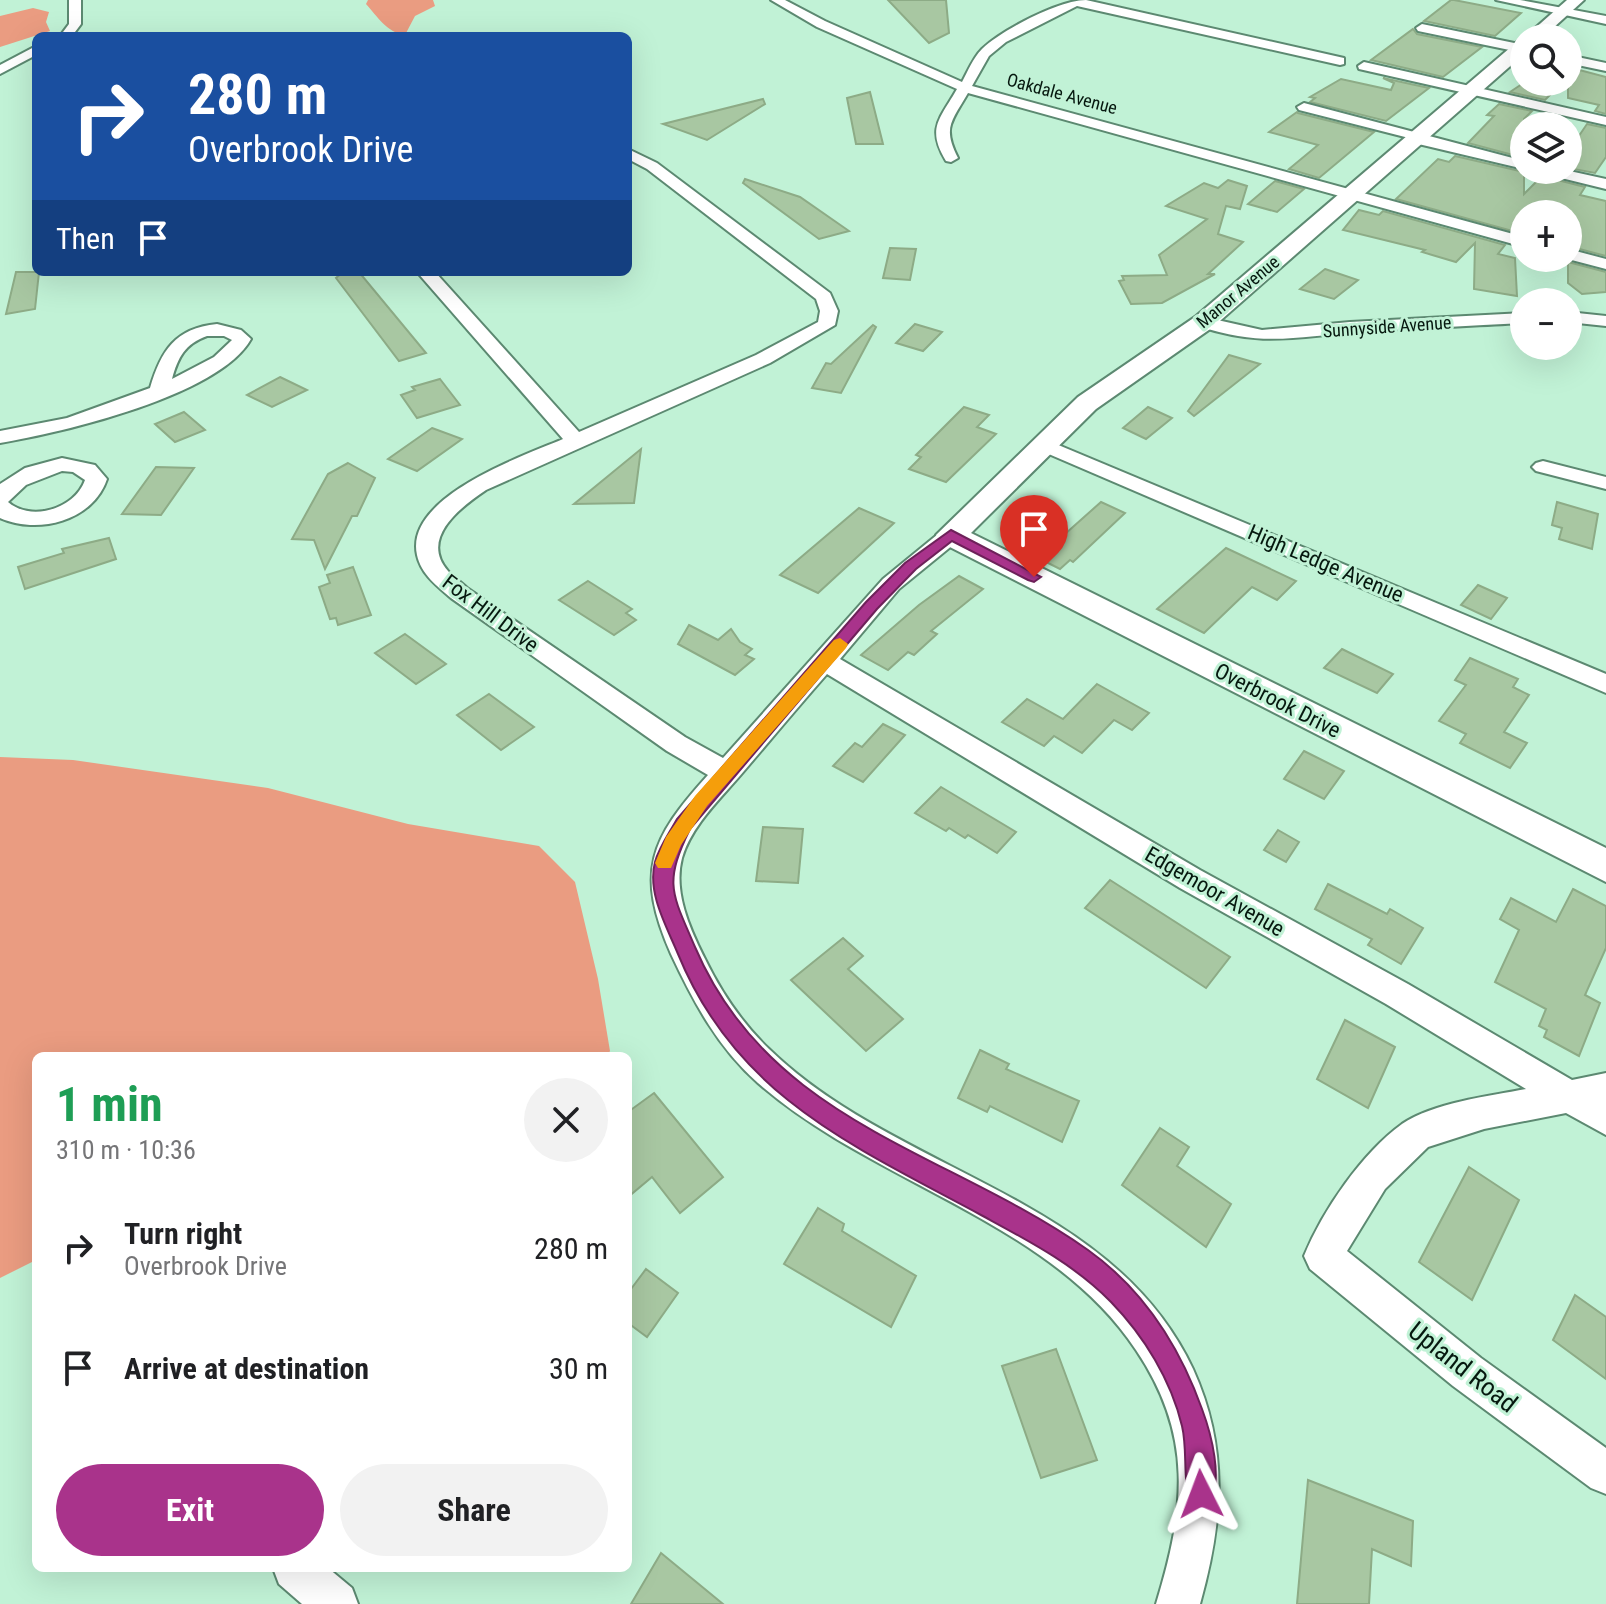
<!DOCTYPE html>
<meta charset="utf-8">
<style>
:root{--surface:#fff;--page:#f2f2f2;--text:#202124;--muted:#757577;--accent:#a9338b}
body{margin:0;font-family:"Roboto Condensed",sans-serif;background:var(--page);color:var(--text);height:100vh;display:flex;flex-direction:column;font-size:30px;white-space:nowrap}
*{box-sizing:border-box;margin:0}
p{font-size:26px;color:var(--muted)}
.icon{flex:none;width:44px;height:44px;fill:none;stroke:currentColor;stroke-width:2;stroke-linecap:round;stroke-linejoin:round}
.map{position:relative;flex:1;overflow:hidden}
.drawer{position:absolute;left:32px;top:1052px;width:600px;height:520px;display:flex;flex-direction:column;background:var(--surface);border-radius:12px;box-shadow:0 8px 32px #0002}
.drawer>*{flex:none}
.guide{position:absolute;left:32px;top:32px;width:600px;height:244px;border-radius:12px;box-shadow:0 8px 32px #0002;background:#1a4fa0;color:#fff;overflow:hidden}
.fabs{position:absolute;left:1510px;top:24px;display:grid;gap:16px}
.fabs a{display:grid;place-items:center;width:72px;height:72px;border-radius:50%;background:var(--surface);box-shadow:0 8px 32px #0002;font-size:40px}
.pin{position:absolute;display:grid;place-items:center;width:68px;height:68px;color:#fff;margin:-82px -34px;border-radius:50% 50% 50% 0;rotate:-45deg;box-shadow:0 0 8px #0007}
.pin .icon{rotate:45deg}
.me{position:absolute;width:88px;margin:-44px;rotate:357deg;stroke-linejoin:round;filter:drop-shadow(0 0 6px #0008)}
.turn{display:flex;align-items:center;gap:28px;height:168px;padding:0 24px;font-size:36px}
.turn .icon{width:104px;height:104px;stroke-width:2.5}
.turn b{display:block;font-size:56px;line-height:68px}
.then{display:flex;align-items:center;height:76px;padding:0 24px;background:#0003;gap:16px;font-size:30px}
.round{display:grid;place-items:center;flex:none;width:84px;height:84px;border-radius:42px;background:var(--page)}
.summary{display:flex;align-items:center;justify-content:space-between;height:136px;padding:0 24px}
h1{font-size:48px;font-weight:700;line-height:60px;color:#1e9e55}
.button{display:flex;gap:16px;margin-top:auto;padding:16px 24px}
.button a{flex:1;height:92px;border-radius:48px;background:var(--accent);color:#fff;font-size:32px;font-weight:700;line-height:92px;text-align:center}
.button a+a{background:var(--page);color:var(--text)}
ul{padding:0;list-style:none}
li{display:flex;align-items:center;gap:24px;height:120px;padding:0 24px}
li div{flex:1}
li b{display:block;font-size:30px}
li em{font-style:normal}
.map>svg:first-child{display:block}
.green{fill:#ea9c81}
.building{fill:#a8c7a2;stroke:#8dab86;stroke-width:2}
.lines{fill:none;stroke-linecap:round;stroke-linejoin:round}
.street-casing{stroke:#5c8971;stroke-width:4}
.secondary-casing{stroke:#5c8971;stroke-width:4}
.street{fill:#fff;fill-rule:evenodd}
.secondary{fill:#fff;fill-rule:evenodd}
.route{fill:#a9338b;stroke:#6e215a;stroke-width:2}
.slow{fill:#f59e0b}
.labels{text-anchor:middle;stroke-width:6;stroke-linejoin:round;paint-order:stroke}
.far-street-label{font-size:18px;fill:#06180f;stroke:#c1f2d6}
.street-label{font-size:22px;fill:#06180f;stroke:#c1f2d6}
.near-street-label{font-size:26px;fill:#06180f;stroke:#c1f2d6}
</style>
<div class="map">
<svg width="1606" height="1604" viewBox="0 0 1606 1604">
<rect width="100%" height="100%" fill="#c1f2d6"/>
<g class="green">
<path d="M368,0H433L435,6L415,16L405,35C386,32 378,17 366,4Z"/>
<polygon points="33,8 49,12 46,22 50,31 0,47 0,16"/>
<polygon points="0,757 73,760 268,788 408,824 539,846 575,882 598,979 610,1051 607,1056 36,1056 36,1260 0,1278"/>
</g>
<g class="building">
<polygon points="888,0 946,0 949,33 929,43"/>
<polygon points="1451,0 1454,0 1521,13 1495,36 1424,21"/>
<polygon points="1413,29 1417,34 1482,47 1443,77 1371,60"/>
<polygon points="1568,67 1606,77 1606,114 1595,111 1599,105 1568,98"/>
<polygon points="1383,78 1429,88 1386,121 1310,102 1315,98 1310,97 1341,79 1391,90 1394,83"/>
<polygon points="1522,84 1553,92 1545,100 1510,92"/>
<polygon points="870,92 883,144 856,144 847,98"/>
<polygon points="763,99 765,104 707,140 663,124"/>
<polygon points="1499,104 1532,111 1524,119 1524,158 1468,143 1494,116 1487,115"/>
<polygon points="1297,112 1298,113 1374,132 1319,178 1289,169 1318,145 1269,132"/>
<polygon points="1587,124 1606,128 1606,157 1595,173 1568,168 1568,152"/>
<polygon points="1455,156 1524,172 1524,194 1542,176 1585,187 1580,195 1606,201 1606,256 1568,246 1568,214 1524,214 1524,222 1516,232 1396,199 1438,159 1449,162"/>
<polygon points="745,179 800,197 849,231 819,239 743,183"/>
<polygon points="1228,180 1247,186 1240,209 1226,206 1218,234 1243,242 1208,274 1215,274 1162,303 1131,304 1119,281 1124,280 1122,276 1167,275 1159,255 1207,219 1166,206 1204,183 1218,188"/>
<polygon points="1275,181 1304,189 1277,212 1248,204"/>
<polygon points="1359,210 1379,215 1383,211 1505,245 1498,254 1515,258 1517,296 1474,289 1475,243 1456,262 1422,252 1425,250 1343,230"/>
<polygon points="890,248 916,249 910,280 883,278"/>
<polygon points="1568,262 1606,272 1606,292 1582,294 1568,283"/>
<polygon points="1325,269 1358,280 1334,299 1300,289"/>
<polygon points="16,272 39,272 35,309 6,314"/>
<polygon points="343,272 359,272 426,353 399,361 336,278"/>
<polygon points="915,324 942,332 923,351 896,343"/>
<polygon points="873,325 876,327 841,393 812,388 826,363 831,364"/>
<polygon points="1229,355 1260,364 1194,416 1188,411"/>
<polygon points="280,377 307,390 272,407 247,395"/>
<polygon points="440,379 460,405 417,418 401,395 415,390 412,387"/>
<polygon points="964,407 989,415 977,427 996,434 946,482 909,469 921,457 916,455"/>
<polygon points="1148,407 1172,418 1146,439 1123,428"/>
<polygon points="184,412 205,430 175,442 155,424"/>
<polygon points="432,428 462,439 417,471 388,459"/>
<polygon points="641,449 634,503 574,504"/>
<polygon points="348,463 375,478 357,516 352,516 325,569 314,540 292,539 328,474"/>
<polygon points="156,467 194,468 161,515 122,514"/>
<polygon points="1101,502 1125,513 1073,562 1070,560 1060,569 1038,558"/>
<polygon points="1557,502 1598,514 1592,549 1559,539 1562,528 1552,525"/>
<polygon points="859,508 894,523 818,593 780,575"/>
<polygon points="109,538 116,559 25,589 18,567 64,553 62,549"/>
<polygon points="1226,548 1296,581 1277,600 1252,587 1204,633 1157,609"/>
<polygon points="353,567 371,615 338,625 336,618 330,619 319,587 330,583 327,575"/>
<polygon points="959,576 983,589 931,631 937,634 914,655 908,652 888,670 861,655 919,605"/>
<polygon points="588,581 632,609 626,613 636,620 614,635 559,600"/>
<polygon points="1478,585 1507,598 1491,619 1461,605"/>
<polygon points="689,625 718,640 731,629 740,642 752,649 745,655 754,659 735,675 678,644"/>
<polygon points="405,634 446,664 416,684 375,653"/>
<polygon points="1342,649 1393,674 1377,693 1324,668"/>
<polygon points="1470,658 1518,679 1513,687 1529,695 1504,732 1527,743 1510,768 1460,743 1466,734 1439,721 1466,685 1455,680"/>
<polygon points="1097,684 1149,713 1132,730 1114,720 1082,753 1054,736 1044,746 1002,722 1027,699 1063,719"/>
<polygon points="489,694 534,727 501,750 457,715"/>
<polygon points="883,724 905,735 863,782 833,766 855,743 862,747"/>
<polygon points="1304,751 1344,771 1324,799 1284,779"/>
<polygon points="941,787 1016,832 997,853 968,835 965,838 949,828 946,831 915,813"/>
<polygon points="763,827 803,829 798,883 756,881"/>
<polygon points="1278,830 1299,842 1286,862 1264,850"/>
<polygon points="1110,880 1230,957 1206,988 1085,908"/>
<polygon points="1328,884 1387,914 1390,909 1423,928 1401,964 1368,945 1372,939 1315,909"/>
<polygon points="1573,889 1606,906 1606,948 1585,995 1600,1003 1579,1056 1544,1037 1547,1030 1539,1026 1546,1009 1495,982 1519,930 1500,919 1511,898 1556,922"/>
<polygon points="843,938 863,956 848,969 903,1019 866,1051 791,980"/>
<polygon points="1345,1020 1395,1047 1368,1108 1317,1079"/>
<polygon points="980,1050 1009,1064 1006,1069 1079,1101 1062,1142 990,1106 987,1112 958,1098"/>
<polygon points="654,1093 723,1177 680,1213 652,1177 628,1197 628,1112"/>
<polygon points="1160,1128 1189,1147 1177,1166 1231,1204 1206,1247 1122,1185"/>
<polygon points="1469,1167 1519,1200 1472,1300 1419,1262"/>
<polygon points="818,1208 844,1224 842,1231 916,1276 891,1327 784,1264"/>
<polygon points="646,1269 678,1293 647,1337 628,1323 628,1293"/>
<polygon points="1575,1295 1606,1317 1606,1379 1553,1340"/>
<polygon points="1056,1349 1097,1460 1041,1478 1002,1366"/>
<polygon points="1308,1480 1413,1521 1411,1566 1372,1549 1369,1604 1297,1604"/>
<polygon points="661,1553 723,1604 631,1604"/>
</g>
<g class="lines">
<defs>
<g id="street">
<polygon points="69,0 81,0 81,24 72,36 60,36 69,24"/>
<path d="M771,0H785L825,21L962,82C968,71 973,58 982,49C1002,30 1059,0 1086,0L1344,58V64L1340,65L1077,6L1006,42L989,56L972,86L1524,237V247L968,93C952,121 942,127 958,158L951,162L946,161C926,128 940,119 957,89L817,27Z"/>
<polygon points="1496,0 1520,0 1606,16 1606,24"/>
<polygon points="1422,24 1524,45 1524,53 1418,31 1416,28"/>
<polygon points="36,46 36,55 0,74 0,65"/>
<polygon points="1568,55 1606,63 1606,71 1568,63"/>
<polygon points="1364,62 1606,117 1606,125 1359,69 1358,66"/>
<polygon points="1304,103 1524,161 1524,169 1410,142 1409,138 1299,110 1297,107"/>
<path d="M628,149L657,163L830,293L838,311L835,325L770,363L486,490C461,507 419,538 448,571C453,577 461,582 467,588L685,737L723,758L883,579L943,530H959L962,535L959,540L899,589L840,659L1200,870L1408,984L1572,1080L1606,1073V1135L1566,1113L1484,1129L1428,1147L1385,1189L1347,1251L1481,1358L1606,1448V1494L1591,1488L1453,1386L1310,1269L1304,1256C1323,1210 1362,1153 1402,1124C1433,1103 1489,1096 1526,1089L1386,1004L1180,888L827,674C797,708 768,743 738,778C718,801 691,827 682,858C673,892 690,929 705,959C721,992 742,1023 769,1049C897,1174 1111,1195 1193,1369C1229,1448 1223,1522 1200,1604H1156C1185,1509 1194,1436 1136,1350C1050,1220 873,1184 758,1083C718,1048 693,1001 671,954C635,872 650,839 708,775L667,751L451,598C437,586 421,574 417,555C404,497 523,456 563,439L417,272H435L579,432L756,355L818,322L820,311L816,299L647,169L628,159Z"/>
<polygon points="1539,170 1565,170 1606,179 1606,189 1541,173"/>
<polygon points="1568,249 1606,259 1606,269 1564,258 1568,258"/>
<polygon points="1568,312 1606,316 1606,326 1568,322"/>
<path d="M1524,313V323C1470,326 1416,328 1363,332C1296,336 1265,348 1198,326L1195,322L1204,317L1262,330L1350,322Z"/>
<path d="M217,324L241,330L251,339C219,396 63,432 0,443V431L67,418L150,388C161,351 175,328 217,324ZM207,336H224L232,340L214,357L172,379C178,357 185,344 207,336Z"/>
<polygon points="1044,439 1606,674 1606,693 1037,449 1034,445 1037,441"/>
<path d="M62,458L95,465L107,479C93,521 38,535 0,518V484L25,468ZM62,471L73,472L85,480C75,509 31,522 8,502L26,485Z"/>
<polygon points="1543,461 1606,477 1606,489 1536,471 1532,467 1536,463"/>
<polygon points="273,1568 328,1568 352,1588 358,1604 302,1604 279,1584"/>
</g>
<g id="secondary">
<polygon points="1567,0 1584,0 1542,38 1524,38"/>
<polygon points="1524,40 1524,54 1213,327 1096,409 971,533 1606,848 1606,882 940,542 936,535 1078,397 1195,317 1518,41"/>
</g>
</defs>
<use href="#street" class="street-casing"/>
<use href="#secondary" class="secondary-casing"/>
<use href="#street" class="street"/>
<use href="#secondary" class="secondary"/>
</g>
<path class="route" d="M951,530L1041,577L1034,582L1028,580L952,541L916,569L877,609L690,829C663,884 672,893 695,947C770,1123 948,1151 1088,1250C1144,1290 1179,1345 1202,1409C1212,1436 1222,1476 1211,1504L1201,1508L1191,1504C1182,1481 1188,1451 1182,1426C1171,1380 1144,1336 1111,1302C1074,1264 1027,1240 981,1215C853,1146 736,1096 678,954C666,925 647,893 655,862C659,847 670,832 677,819L866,602L905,563Z"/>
<polygon class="slow" points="840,638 848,644 846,648 707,806 681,845 671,868 658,868 655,863 666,837 695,796 834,640"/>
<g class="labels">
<g class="far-street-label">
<text transform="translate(1062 94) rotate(15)" y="6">Oakdale Avenue</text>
<text transform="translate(1238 292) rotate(-40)" y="6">Manor Avenue</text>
<text transform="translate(1387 327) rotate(-4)" y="6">Sunnyside Avenue</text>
</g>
<g class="street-label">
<text transform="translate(1326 563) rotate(23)" y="8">High Ledge Avenue</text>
<text transform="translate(491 613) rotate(37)" y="8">Fox Hill Drive</text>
<text transform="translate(1278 700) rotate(27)" y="8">Overbrook Drive</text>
<text transform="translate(1215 891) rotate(30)" y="8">Edgemoor Avenue</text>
</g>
<g class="near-street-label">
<text transform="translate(1463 1367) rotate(38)" y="9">Upland Road</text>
</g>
</g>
</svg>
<div class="fabs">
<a><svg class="icon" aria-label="search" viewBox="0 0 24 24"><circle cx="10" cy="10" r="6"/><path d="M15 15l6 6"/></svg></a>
<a><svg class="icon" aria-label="layers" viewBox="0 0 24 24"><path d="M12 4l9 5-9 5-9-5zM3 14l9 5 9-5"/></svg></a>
<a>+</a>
<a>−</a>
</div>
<div class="pin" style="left:1034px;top:577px;background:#d93025"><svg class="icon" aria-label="arrive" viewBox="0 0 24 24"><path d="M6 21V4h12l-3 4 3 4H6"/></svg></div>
<svg class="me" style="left:1201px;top:1494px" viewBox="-20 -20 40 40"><path d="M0-17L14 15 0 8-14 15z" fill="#a9338b" stroke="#fff" stroke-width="4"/></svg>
<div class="guide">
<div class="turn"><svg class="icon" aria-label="right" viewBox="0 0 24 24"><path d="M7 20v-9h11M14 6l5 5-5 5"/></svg><div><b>280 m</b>Overbrook Drive</div></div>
<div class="then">Then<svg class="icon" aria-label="arrive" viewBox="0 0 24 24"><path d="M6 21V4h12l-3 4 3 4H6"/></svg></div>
</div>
<section class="drawer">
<div class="summary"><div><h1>1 min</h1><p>310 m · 10:36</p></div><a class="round"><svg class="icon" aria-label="close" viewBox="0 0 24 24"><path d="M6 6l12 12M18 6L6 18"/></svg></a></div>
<ul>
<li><svg class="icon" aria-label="right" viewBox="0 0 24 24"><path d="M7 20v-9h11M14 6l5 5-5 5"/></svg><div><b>Turn right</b><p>Overbrook Drive</p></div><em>280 m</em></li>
<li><svg class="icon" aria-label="arrive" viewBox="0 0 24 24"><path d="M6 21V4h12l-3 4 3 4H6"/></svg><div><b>Arrive at destination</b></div><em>30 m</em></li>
</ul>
<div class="button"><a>Exit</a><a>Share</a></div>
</section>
</div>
